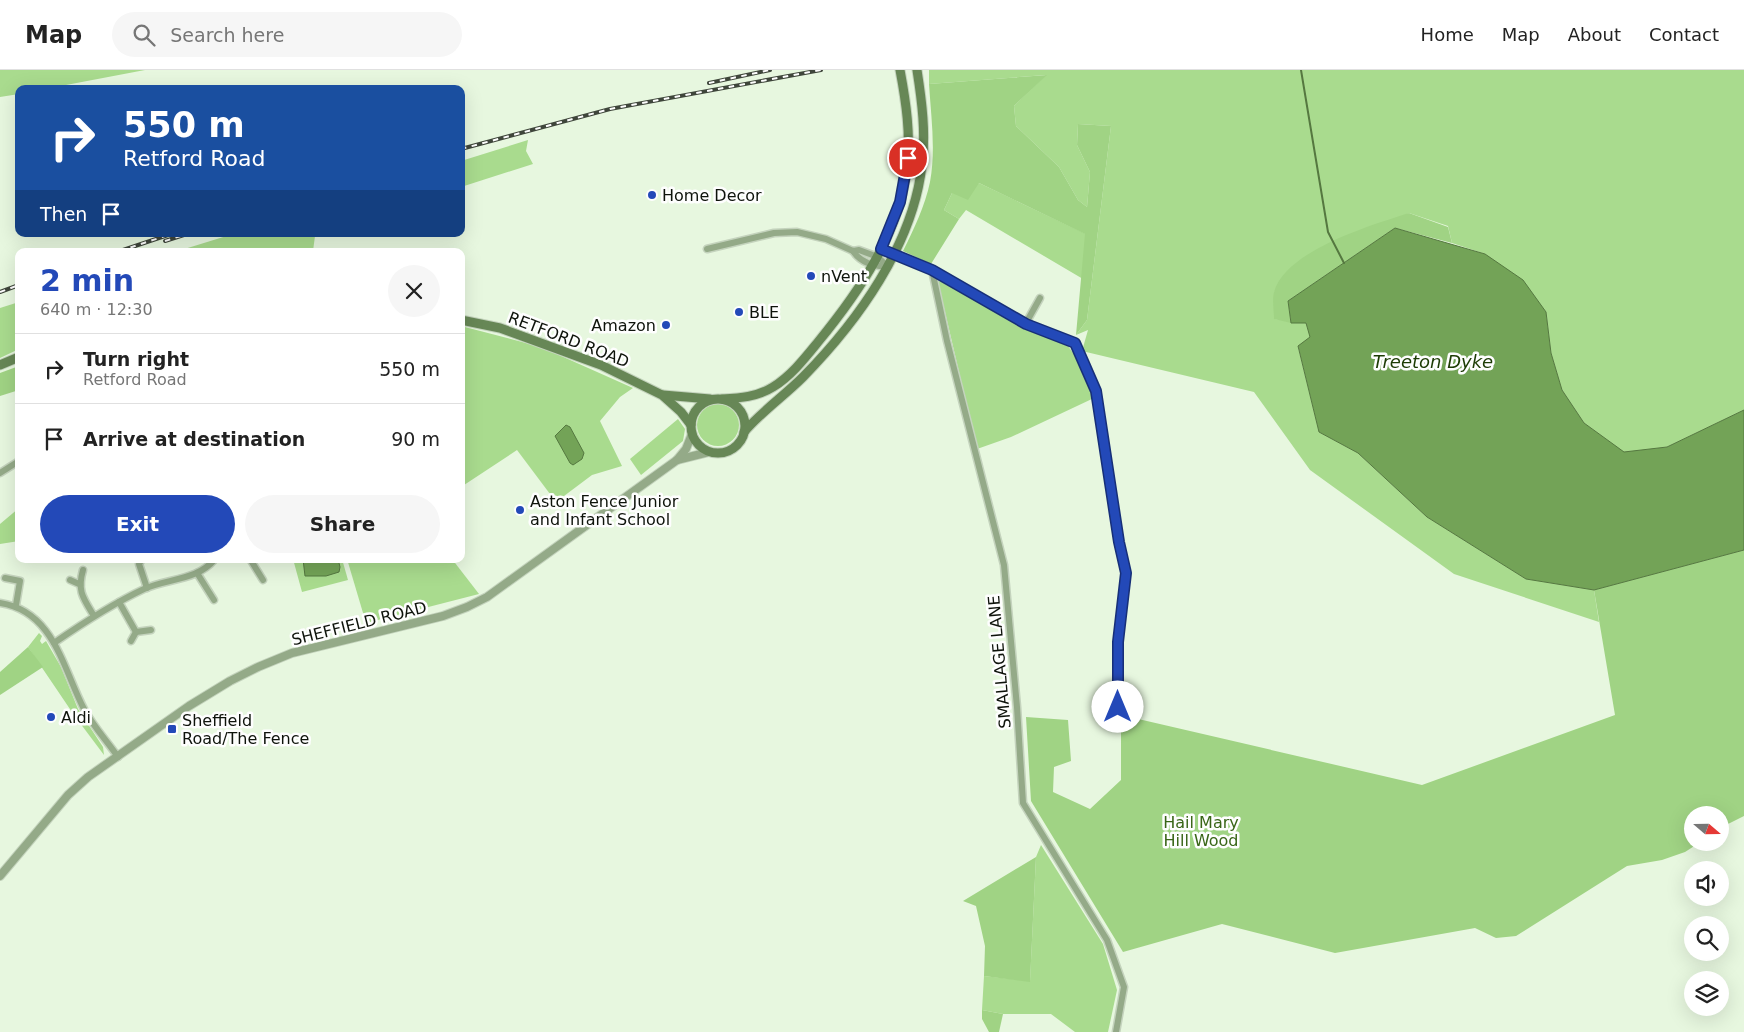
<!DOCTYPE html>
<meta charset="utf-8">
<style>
:root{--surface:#fff;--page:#f6f6f6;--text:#222;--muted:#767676;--line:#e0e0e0;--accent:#2349b8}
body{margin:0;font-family:"DejaVu Sans",sans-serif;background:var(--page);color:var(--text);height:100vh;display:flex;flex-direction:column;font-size:19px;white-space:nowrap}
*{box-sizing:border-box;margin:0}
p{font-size:16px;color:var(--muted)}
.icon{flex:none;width:28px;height:28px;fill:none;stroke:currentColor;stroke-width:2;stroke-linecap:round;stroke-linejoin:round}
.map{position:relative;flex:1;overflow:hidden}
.drawer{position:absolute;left:15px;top:178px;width:450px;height:315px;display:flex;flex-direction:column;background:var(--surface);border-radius:10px;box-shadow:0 5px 20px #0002}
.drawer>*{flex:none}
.guide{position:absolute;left:15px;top:15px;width:450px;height:152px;border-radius:10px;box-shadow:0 5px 20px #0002;background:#1a4fa0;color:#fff;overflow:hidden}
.needle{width:32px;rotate:110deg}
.fabs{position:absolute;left:1684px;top:736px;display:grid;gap:10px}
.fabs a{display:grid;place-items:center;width:45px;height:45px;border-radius:50%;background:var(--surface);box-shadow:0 5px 20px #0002;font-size:25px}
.pin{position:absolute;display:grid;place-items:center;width:42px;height:42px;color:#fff;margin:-21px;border:2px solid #fff;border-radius:50%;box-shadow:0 1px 5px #0007}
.me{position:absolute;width:55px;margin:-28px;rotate:0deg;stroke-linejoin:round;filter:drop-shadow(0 0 4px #0008)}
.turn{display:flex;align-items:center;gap:18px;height:105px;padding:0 25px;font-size:22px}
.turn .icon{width:65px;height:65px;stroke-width:2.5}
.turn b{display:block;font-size:35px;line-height:42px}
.then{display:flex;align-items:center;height:48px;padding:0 25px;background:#0003;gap:10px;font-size:19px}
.round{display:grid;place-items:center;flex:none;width:52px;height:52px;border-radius:26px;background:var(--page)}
.summary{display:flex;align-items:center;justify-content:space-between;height:85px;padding:0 25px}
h1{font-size:30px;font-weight:600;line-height:38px;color:var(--accent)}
.primary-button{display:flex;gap:10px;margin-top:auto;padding:10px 25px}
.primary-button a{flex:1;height:58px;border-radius:30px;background:var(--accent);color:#fff;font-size:20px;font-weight:600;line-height:58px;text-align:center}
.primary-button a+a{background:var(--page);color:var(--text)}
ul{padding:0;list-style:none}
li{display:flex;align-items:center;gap:15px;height:70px;padding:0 25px;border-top:1px solid var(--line)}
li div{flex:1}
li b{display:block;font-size:19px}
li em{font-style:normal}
header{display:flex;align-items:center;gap:30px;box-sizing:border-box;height:70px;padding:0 25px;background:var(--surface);border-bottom:1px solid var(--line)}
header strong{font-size:24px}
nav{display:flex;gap:28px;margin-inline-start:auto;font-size:18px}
.search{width:350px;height:45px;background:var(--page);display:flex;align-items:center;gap:12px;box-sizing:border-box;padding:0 18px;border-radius:28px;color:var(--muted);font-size:19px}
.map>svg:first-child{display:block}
.green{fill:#a9db8e}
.forest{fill:#a0d384}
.water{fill:#73a357;stroke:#557840}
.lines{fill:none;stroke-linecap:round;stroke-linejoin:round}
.stream{stroke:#557840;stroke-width:2}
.minor-casing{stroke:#c4d3bd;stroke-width:9}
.tertiary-casing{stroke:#c4d3bd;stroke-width:10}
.secondary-casing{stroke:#c4d3bd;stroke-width:11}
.minor{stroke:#94aa88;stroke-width:6}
.tertiary{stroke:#94aa88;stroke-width:8}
.secondary{stroke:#678756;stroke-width:9}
.rail-casing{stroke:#3f463b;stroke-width:4}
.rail{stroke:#fefefe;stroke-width:2;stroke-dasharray:5.5;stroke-linecap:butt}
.route-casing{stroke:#172f78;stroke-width:12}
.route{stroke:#2349b8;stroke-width:9}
.poi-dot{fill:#2349b8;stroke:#fefefe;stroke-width:2}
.labels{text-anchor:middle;stroke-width:5;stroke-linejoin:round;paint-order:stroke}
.poi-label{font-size:16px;fill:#0e130b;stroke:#fefefe;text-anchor:start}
.street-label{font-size:16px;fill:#0e130b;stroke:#fefefe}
.park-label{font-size:16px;fill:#396617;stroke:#fefefe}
.water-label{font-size:18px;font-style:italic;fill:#1d3c04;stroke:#fefefe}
</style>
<header>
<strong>Map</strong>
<div class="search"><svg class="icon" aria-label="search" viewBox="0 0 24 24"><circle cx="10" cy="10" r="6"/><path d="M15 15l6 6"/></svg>Search here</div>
<nav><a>Home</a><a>Map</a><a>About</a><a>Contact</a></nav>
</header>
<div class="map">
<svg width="1744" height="962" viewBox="0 0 1744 962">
<rect width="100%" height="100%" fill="#e7f7df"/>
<g class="green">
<polygon points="0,0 145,0 45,19 19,19 19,24 0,27"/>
<polygon points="929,0 1744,0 1744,340 1667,377 1624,383 1584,353 1562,320 1551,283 1546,242 1485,184 1452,173 1448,156 1409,143 1274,222 1275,249 1306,253 1311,267 1298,277 1319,362 1358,383 1427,447 1526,509 1594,520 1599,552 1454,504 1310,400 1254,322 1082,281 1088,260 1076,265 1087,250 1111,56 1078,54 1077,75 1090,102 1087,137 1078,130 1059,97 1016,56 1014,36 1046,5 929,14"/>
<polygon points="528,70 526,81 533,94 461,117 461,91"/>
<polygon points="979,113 1086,164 1083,209 966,140 959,149 944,140 952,123"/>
<polygon points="233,164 320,164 315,166 313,181 178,181"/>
<polygon points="940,211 1024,257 1068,276 1079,291 1094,328 1011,367 977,379 938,212"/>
<polygon points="19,232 19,279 0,288 0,238"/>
<polygon points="461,256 541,277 633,318 620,327 600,351 622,396 592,405 556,432 517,380 461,417"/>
<circle cx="718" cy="355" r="21"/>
<polygon points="678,349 685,359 683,371 641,405 630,389"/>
<polygon points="19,438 19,471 0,474 0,454"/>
<polygon points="293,489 342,489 348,510 302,522"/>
<polygon points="347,489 452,489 479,524 366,553"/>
<polygon points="39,563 42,566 40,571 42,574 46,571 61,597 78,639 103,677 104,685 74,645 28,577"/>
<polygon points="1041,775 1103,874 1117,920 1108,962 1075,962 1051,944 1003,944 982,940 984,906 1030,911 1036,787"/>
</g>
<g class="forest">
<path d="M1047,5L1014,36L1016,56L1059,97L1078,130L1087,137L1090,102L1077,75L1078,54L1111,56L1087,250L1076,265L1085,164L979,113L968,130L952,123L944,140L959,149L931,194L903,181C914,159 925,136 930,112C936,80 931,46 929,14Z"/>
<path d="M1409,143L1448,157L1452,173L1395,158L1288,231L1291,253L1274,249C1274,241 1272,230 1274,222C1286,180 1372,155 1409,143Z"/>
<polygon points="19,296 19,320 0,326 0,303"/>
<polygon points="1744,480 1744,746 1720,758 1720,745 1692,745 1692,772 1699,773 1685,782 1662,790 1627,796 1516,866 1496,868 1475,858 1335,883 1222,854 1123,882 1031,731 1026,647 1068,650 1071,691 1054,697 1053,722 1090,739 1121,710 1121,645 1422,715 1615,645 1594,520"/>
<polygon points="28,577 43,597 0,625 0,602"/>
<polygon points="1036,787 1030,912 984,906 985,876 976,836 963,831"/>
<polygon points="982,940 1003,944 999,962 989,962 982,949"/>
</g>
<g class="water">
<polygon points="1395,158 1485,184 1523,210 1546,242 1551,283 1562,320 1584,353 1624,382 1667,377 1744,340 1744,480 1594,520 1526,509 1427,447 1358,383 1319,362 1298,276 1310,267 1306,253 1291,253 1288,231"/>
<polygon points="566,355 570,357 584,383 582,389 573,395 570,393 555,366"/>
<polygon points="303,489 338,489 340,497 339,502 326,506 305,506"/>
</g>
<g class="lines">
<polyline class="stream" points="1301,0 1328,162 1344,193"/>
<defs>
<g id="minor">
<polyline points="707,179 774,163 797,162 826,169 853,181 859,180 878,187 887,196"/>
<polyline points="881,179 922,195 1026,253 1076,275 1096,321 1119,472 1126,503 1118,572 1118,643"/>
<path d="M853,181C860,192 874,197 887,196"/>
<polyline points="932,200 947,271 1004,495 1017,637 1023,733 1107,870 1124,917 1116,962"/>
<polyline points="1026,253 1040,228"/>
<polyline points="0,403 19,391"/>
<polyline points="142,489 139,494 147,518"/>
<polyline points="250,489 263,510"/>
<path d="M83,500C77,521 83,528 94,546"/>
<polyline points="197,503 214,530"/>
<polyline points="5,508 20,511 16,535"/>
<polyline points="70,510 79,514"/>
<polyline points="119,532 136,562 151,560"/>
<path d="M0,533C54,541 63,599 84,639C93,656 107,671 118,687"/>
<polyline points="131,571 136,562"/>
<path d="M54,573C83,553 112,534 144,519C168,508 197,511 215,489"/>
</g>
<g id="tertiary">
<polyline points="677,390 709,382"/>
<polyline points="0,806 68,725 88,707 189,636 230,611 258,597 292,583 443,546 467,537 487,527 677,390 686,379 692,364"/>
</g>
<g id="secondary">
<polyline points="461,250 500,258 601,295 662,325 681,342 691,355"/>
<polyline points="0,295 19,287"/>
<polyline points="663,325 710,329"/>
<circle cx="718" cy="356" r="27"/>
<path d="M722,329C740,328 757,327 773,317C791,306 805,288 818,272C859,222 899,164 907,98C911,65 906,32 900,0"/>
<path d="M744,362C761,342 784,326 803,307C858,251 913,175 922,95C926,63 922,32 917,0"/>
</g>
</defs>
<use href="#minor" class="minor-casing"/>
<use href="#tertiary" class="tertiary-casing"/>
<use href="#secondary" class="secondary-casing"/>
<use href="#minor" class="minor"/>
<use href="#tertiary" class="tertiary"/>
<use href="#secondary" class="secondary"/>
<defs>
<g id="rail">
<polyline points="709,13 770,0"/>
<polyline points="461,79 610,39 821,0"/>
<polyline points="165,171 187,164"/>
<polyline points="120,181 171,164"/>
<polyline points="0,222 19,215"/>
</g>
</defs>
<use href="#rail" class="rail-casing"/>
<use href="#rail" class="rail"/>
</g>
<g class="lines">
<defs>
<polyline id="route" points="908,88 900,132 881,179 932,200 1026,254 1075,273 1096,321 1119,472 1126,503 1118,572 1118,637"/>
</defs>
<use href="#route" class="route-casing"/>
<use href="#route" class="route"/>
</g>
<g class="poi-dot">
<circle cx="652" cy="125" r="5"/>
<circle cx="811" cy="206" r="5"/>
<circle cx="739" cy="242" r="5"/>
<circle cx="666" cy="255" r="5"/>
<circle cx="520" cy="440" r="5"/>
<circle cx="51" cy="647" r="5"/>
<rect x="167" y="654" width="10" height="10" rx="2.5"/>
</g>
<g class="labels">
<g class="poi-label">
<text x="662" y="131">Home Decor</text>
<text x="821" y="212">nVent</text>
<text x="749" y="248">BLE</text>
<text x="656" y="261" text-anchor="end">Amazon</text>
<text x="530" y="437">Aston Fence Junior<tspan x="530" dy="18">and Infant School</tspan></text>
<text x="61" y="653">Aldi</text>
<text x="182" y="656">Sheffield<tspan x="182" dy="18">Road/The Fence</tspan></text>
</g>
<g class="street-label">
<text transform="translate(569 269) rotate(21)" y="6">RETFORD ROAD</text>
<text transform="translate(359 553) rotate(-14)" y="6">SHEFFIELD ROAD</text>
<text transform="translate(999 592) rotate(-95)" y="6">SMALLAGE LANE</text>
</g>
<g class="park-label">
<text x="1201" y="758">Hail Mary<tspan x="1201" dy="18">Hill Wood</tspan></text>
</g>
<g class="water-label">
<text x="1433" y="298">Treeton Dyke</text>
</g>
</g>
</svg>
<div class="fabs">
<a><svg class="needle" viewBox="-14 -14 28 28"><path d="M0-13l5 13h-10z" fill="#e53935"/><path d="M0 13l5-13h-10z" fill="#767676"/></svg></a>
<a><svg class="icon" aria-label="sound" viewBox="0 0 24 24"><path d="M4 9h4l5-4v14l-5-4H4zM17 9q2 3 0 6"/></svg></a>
<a><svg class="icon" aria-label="search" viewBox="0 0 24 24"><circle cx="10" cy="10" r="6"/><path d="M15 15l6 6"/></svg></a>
<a><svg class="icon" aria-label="layers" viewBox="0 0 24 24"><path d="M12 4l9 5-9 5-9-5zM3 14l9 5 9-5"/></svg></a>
</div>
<div class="pin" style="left:908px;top:88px;background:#d93025"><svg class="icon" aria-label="arrive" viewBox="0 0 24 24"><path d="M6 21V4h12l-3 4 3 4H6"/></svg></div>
<svg class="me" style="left:1118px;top:637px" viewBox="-20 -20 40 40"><circle r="19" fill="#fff"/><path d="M0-13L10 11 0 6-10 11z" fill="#2349b8"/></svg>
<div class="guide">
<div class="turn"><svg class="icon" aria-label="right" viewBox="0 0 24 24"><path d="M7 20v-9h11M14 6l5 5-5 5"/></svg><div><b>550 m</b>Retford Road</div></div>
<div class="then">Then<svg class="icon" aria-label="arrive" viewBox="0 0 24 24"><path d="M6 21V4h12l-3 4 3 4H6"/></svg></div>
</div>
<section class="drawer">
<div class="summary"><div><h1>2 min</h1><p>640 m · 12:30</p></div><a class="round"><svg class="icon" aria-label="close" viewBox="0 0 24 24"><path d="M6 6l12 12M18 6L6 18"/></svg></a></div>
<ul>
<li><svg class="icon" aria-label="right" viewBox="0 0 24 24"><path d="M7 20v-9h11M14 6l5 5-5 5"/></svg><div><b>Turn right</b><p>Retford Road</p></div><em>550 m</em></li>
<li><svg class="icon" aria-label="arrive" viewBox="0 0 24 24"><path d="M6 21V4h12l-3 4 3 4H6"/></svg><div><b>Arrive at destination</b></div><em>90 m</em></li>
</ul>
<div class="primary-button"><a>Exit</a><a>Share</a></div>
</section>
</div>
